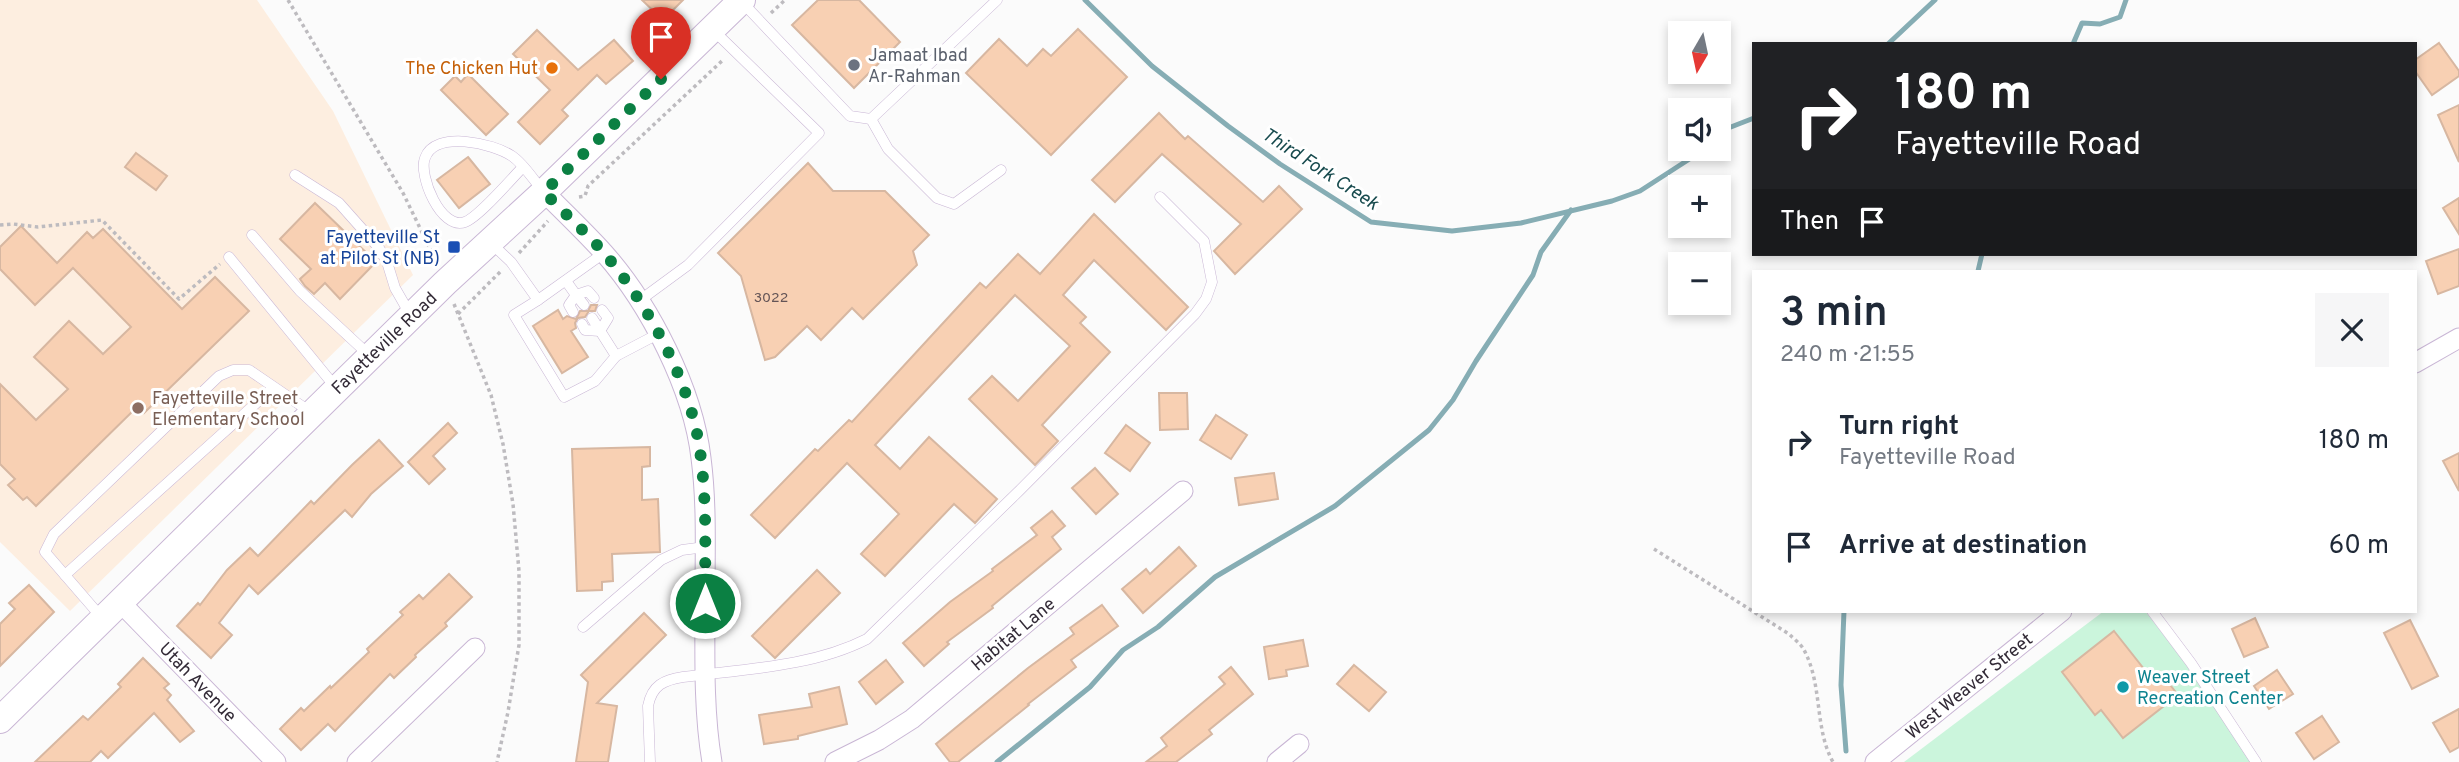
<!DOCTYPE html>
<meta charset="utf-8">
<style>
:root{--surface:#fff;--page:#f6f6f7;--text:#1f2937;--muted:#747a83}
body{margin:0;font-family:Overpass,sans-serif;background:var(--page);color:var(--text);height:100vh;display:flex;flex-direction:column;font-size:26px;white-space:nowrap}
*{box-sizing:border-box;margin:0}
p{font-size:23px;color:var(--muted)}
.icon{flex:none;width:38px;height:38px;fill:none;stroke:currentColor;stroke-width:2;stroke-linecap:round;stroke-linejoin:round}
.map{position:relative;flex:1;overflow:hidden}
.drawer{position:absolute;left:1752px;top:270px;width:665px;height:343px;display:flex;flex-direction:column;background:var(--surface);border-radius:0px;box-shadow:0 4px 10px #0003}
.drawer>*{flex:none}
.banner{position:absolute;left:1752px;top:42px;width:665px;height:214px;border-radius:0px;box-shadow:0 4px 10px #0003;background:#202124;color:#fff;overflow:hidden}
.needle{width:46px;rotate:189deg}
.tools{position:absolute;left:1668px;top:21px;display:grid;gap:14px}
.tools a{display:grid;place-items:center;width:63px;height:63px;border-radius:0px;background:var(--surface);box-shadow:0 4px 10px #0003;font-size:35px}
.pin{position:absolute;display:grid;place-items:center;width:60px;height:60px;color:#fff;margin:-72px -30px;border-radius:50% 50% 50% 0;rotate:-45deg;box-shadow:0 0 7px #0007}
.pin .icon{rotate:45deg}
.me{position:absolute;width:77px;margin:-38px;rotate:0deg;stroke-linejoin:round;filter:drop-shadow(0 0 5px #0008)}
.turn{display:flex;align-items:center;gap:24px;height:147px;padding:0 28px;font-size:32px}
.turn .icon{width:91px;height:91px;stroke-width:2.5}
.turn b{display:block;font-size:49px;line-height:60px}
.then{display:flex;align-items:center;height:66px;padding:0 28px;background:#0003;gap:14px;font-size:26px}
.round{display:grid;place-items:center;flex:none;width:74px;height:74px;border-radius:0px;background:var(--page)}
.summary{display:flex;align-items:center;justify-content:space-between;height:119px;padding:0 28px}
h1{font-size:42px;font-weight:600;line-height:52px}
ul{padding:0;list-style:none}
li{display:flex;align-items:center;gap:21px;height:105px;padding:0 28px}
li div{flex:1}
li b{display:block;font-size:26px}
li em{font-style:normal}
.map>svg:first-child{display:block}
.education{fill:#fdeee0}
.green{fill:#cbf5dc}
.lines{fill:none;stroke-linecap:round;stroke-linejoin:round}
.stream{stroke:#86adb4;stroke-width:5}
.building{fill:#f8d0b3;stroke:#d7b7a1;stroke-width:2}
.service-casing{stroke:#c9b6d5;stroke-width:11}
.minor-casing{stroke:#c9b6d5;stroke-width:21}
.secondary-casing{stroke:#c9b6d5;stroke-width:28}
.path{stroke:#bdbbbf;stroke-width:3.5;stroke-dasharray:3.5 3.5;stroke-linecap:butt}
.service{stroke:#fff;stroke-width:10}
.minor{stroke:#fff;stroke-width:19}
.secondary{stroke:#fff;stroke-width:26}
.route{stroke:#0b8043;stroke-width:12;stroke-dasharray:0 21.6}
.worship-dot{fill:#6b7280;stroke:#fff;stroke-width:2.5}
.food-dot{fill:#e8710a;stroke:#fff;stroke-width:2.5}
.transit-dot{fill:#1a4fb4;stroke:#fff;stroke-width:2.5}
.education-dot{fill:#8d6e63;stroke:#fff;stroke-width:2.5}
.culture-dot{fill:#0f9aa8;stroke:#fff;stroke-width:2.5}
.labels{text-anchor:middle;stroke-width:6;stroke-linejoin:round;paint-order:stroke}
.number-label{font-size:14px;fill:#645456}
.worship-label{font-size:18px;fill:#5b616d;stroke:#fff;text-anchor:start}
.food-label{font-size:18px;fill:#c56008;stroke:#fff;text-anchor:end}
.transit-label{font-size:18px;fill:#164399;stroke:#fff;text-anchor:end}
.street-label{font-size:18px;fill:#332b37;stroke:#fff}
.education-label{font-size:18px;fill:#785e54;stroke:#fff;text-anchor:start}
.culture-label{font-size:18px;fill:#0d838f;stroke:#fff;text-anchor:start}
.water-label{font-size:19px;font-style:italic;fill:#184b4e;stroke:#fff}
</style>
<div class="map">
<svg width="2459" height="762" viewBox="0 0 2459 762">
<rect width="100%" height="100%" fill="#fbfbfb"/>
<polygon class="education" points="0,0 257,0 333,111 413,275 70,611 0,542"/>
<polygon class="green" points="2104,611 2145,611 2262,762 1904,762"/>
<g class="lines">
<g class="stream">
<polyline points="1085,0 1152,66 1228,126 1280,164 1371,222 1452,231 1521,223 1612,201 1640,191 1691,158 1700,149"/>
<polyline points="1888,44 1935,0"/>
<polyline points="2073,44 2082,23 2100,24 2120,17 2126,0"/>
<polyline points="1718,132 1754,118"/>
<polyline points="1978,271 1982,254"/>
<polyline points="1844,611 1841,685 1846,751"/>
<polyline points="997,762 1090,687 1123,650 1158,627 1215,577 1335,506 1429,430 1453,400 1476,361 1533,275 1541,252 1571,210"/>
</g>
</g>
<g class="building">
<polygon points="642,0 683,0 663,20"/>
<polygon points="818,0 859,0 900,42 854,88 792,25"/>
<polygon points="1078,29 1127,77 1051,155 966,73 999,39 1027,66 1043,49 1051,56"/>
<polygon points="537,30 578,70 614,40 633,61 606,84 597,75 562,110 568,116 540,144 518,122 550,90 513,54"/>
<polygon points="2439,43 2459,71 2459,76 2432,95 2415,71 2415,60"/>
<polygon points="468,74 508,114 486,135 441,90 455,76 461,82"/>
<polygon points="2459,105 2459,162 2438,115"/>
<polygon points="1159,113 1185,139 1188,136 1263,202 1279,186 1302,209 1235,274 1214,251 1241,224 1162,154 1115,202 1092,180"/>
<polygon points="136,153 167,176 156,190 125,167"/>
<polygon points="468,157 490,184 459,208 437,180"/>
<polygon points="808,163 833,191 885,191 929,235 913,251 917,265 863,319 852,308 821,340 807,326 775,357 765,360 741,276 718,253"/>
<polygon points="2459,198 2459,234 2443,208"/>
<polygon points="315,203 376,262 340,299 325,283 314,294 305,286 300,279 311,269 280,239"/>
<polygon points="1094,214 1188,307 1166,330 1094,260 1063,295 1086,317 1080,323 1110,352 1042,425 1058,441 1035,465 969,399 992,376 1018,401 1070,346 1015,295 875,445 900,469 929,437 997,499 975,523 954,504 885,576 861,554 899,514 847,463 775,538 751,515 815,449 818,451 849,420 852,422 980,283 986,288 1018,254 1040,274"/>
<polygon points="21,226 57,263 87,232 93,238 103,229 182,309 215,277 249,311 144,413 138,406 36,506 27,497 23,500 8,485 15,479 0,464 0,384 36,420 68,389 34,357 69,321 103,354 131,327 73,268 35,305 0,269 0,247"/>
<polygon points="2459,249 2459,286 2438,294 2426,261"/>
<polygon points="591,305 597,305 595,311 589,311 585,317 578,318 575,323 576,328 571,331 588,357 562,373 533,326 558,310 563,319 567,316 576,319 580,311 588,311"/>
<polygon points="1159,393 1187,393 1188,429 1160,430"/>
<polygon points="1216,415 1247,435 1231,459 1200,440"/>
<polygon points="448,423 457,433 433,456 445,469 429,484 408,462"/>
<polygon points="1126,425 1150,443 1130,471 1105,453"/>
<polygon points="379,440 403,466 371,494 352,517 345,510 258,594 249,585 219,623 232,635 211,658 177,626 198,603 200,605 227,570 250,548 258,556 311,501 314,504 352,465"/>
<polygon points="650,447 650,466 642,467 642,500 658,499 660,552 612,554 613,581 602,582 602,590 577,591 572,449"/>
<polygon points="2459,453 2459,491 2443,461"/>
<polygon points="1095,468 1118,494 1096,514 1072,488"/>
<polygon points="1274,473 1278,499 1239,505 1235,478"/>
<polygon points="1052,511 1065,526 1052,537 1061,549 992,606 993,608 947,642 949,644 924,666 903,643 950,602 993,571 992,569 1037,535 1031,528"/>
<polygon points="1179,547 1196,566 1143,613 1122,589 1146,569 1150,574"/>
<polygon points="817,570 840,593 775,658 752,636"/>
<polygon points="449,574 472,597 445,623 447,626 415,655 416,657 394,678 390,674 335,731 328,724 301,750 280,729 301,708 304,711 330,686 331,688 369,652 367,649 403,615 400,612 419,595 423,599"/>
<polygon points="29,585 54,612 0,666 0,624 15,609 9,603"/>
<polygon points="1102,605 1118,626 1071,660 1076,667 1028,704 1029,705 958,762 950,762 936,744 1028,668 1074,634 1070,628"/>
<polygon points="644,613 666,635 597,703 617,706 608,762 576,762 588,682 581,675"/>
<polygon points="2255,618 2268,647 2244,657 2232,629"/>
<polygon points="2410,620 2438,676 2412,689 2384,633"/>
<polygon points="2114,631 2152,679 2160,672 2178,695 2123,738 2101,710 2095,715 2062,672"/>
<polygon points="1303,640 1308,666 1286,670 1287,676 1269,679 1264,647"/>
<polygon points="143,658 169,684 164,688 171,695 167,700 194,731 180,742 154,713 108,758 101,751 90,762 35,762 83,716 88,720 121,687 118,684"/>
<polygon points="886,660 903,682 876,704 859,682"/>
<polygon points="1354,665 1386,692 1369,711 1337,684"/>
<polygon points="1231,667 1253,694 1209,730 1212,734 1176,762 1146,762 1167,746 1161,738 1225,684 1219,677"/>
<polygon points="2277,670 2293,694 2269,709 2254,686"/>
<polygon points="839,687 847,724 798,736 798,739 764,744 759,715 812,707 809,694"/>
<polygon points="2459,709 2459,747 2450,752 2433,723"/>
<polygon points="2322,716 2339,742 2314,759 2296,733"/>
</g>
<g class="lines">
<defs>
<g id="service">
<polyline points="741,1 850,116 871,119 997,0"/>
<polyline points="871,119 888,149 937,198 954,204 1001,170"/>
<path d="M523,167C511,179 479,217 465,222C441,231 418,175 425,158C435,130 493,143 512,156C524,164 534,181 544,192"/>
<polyline points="295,175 339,203 379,248 387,262 395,288 411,316"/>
<polyline points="252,235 300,291 370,356"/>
<polyline points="490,242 511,262 538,300 514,315 564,397 595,381 616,356 658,334"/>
<polyline points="229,257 337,389"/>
<polyline points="566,281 576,295 569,305 573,312"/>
<polyline points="538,300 604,253"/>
<polyline points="639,301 688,265 819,133 712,29"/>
<polyline points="584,305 576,295 588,291 594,298"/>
<polyline points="592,318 616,356"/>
<polyline points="582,324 585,330 600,331 608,318 602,310"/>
<polyline points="65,575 273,388"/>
<polyline points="2152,611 2191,663 2256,762"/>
<polyline points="102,618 45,552 54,534 219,376 233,370 249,370 312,413"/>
<polyline points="583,627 661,560 682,550 705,547"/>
<path d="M650,762L648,706C652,685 664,680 683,677C744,669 812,667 867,639L1019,491L1195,314L1206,299L1212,282L1204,241L1160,197"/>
</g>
<g id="minor">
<path d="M544,192C564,212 585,232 604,253C650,305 693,389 701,458C707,504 705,551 705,597C705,650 703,710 712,762"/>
<polyline points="2415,363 2459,338"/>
<polyline points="120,602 276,762"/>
<polyline points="357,762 475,648"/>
<polyline points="835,762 879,740 912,719 1183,491"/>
<polyline points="1277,762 1299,744"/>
<polyline points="1875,762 2062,611"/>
</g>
<polyline id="secondary" points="0,720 445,283 544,192 742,0"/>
</defs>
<use href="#service" class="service-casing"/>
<use href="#minor" class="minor-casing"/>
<use href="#secondary" class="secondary-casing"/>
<g class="path">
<polyline points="288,0 403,193 436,261"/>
<polyline points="771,13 785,0"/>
<polyline points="579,197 585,196 588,186 723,60"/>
<polyline points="0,225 13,224 38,227 102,220 179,299 220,264"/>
<polyline points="519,253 548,221"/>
<polyline points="454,304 491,395 503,444 513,504 519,571 519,645 508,712 497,762"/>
<polyline points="458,314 501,271"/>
<path d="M1654,549L1789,634C1794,639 1801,644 1804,650C1823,685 1814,728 1833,762"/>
</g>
<use href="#service" class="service"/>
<use href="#minor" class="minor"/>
<use href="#secondary" class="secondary"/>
</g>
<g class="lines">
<path class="route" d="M661,79L544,192C564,213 586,232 604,253C650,306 694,389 701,459C707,507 705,555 705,603"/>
</g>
<circle class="worship-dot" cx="854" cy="65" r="7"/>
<circle class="food-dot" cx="552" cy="68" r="7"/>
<rect class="transit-dot" x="447" y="240" width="14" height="14" rx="3.5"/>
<circle class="education-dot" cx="138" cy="408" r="7"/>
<circle class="culture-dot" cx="2123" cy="687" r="7"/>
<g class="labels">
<g class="number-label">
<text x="771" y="302">3022</text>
</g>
<g class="worship-label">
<text x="868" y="61">Jamaat Ibad<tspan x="868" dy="21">Ar-Rahman</tspan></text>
</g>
<g class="food-label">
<text x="538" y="74">The Chicken Hut</text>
</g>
<g class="transit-label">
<text x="440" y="243">Fayetteville St<tspan x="440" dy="21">at Pilot St (NB)</tspan></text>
</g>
<g class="street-label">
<text transform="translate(384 343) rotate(-44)" y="6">Fayetteville Road</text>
<text transform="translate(1013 634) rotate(-40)" y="6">Habitat Lane</text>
<text transform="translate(198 682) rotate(46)" y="6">Utah Avenue</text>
<text transform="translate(1969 686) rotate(-39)" y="6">West Weaver Street</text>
</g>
<g class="education-label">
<text x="152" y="404">Fayetteville Street<tspan x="152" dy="21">Elementary School</tspan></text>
</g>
<g class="culture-label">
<text x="2137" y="683">Weaver Street<tspan x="2137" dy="21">Recreation Center</tspan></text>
</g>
<g class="water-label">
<text transform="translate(1321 168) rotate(33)" y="7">Third Fork Creek</text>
</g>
</g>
</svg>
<div class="tools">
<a><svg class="needle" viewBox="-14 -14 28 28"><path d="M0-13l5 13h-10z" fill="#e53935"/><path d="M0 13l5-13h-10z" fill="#747a83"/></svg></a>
<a><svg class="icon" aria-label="sound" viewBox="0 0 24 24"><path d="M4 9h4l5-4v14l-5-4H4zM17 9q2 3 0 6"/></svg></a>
<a>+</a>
<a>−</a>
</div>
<div class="pin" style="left:661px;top:79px;background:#d93025"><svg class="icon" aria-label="arrive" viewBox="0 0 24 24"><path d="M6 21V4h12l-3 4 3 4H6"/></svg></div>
<svg class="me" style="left:705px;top:603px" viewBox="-20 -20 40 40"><circle r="17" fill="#0b8043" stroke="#fff" stroke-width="3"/><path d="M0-11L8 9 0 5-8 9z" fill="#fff"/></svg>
<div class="banner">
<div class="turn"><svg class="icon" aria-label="right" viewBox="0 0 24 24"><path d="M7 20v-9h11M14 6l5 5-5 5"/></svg><div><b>180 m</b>Fayetteville Road</div></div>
<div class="then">Then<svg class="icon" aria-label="arrive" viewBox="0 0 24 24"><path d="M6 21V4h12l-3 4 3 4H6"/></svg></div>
</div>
<section class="drawer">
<div class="summary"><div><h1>3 min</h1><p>240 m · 21:55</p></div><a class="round"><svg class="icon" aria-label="close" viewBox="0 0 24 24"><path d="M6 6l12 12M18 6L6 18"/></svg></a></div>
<ul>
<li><svg class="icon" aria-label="right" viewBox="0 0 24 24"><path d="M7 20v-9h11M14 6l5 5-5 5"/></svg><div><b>Turn right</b><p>Fayetteville Road</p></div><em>180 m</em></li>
<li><svg class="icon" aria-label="arrive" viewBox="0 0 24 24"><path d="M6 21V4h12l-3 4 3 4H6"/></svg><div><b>Arrive at destination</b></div><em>60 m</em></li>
</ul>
</section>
</div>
